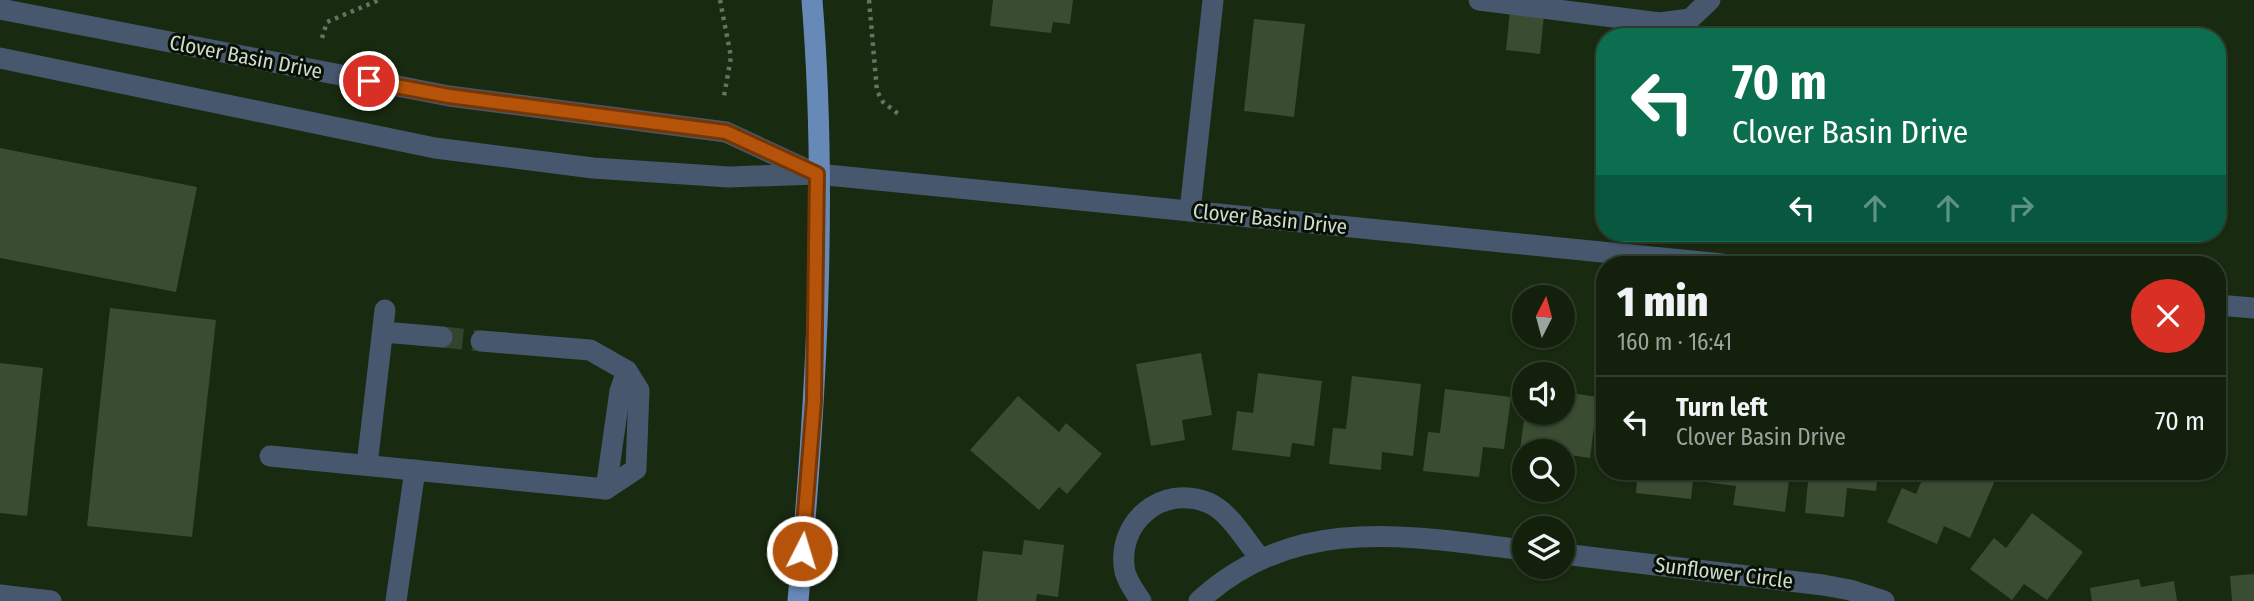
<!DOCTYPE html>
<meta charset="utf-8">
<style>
:root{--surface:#12200c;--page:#1b2815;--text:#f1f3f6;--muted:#9ca39d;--line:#313e2d}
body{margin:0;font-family:"Fira Sans Condensed",sans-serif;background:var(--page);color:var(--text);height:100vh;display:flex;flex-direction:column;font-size:26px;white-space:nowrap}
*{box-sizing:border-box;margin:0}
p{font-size:23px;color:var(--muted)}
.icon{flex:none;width:38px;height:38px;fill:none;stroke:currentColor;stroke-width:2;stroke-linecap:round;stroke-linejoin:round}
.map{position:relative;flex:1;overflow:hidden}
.drawer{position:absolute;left:1596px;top:256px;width:630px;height:224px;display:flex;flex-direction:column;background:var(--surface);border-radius:28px;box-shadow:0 2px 5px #0004,0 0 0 2px var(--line)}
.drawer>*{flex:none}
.banner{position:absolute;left:1596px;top:28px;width:630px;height:214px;border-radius:28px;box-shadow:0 2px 5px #0004,0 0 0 2px var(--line);background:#0b6e4f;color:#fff;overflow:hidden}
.needle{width:46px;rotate:6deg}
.buttons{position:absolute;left:1512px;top:285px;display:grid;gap:14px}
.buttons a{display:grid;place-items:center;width:63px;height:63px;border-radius:50%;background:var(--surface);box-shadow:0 2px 5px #0004,0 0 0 2px var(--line);font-size:35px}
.pin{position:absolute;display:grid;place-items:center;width:60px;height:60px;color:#fff;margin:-30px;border:4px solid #fff;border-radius:50%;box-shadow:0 2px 7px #0007}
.me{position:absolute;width:77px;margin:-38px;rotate:5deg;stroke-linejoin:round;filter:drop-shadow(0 0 5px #0008)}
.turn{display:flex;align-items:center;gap:24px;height:147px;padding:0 21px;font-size:32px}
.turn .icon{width:91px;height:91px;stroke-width:2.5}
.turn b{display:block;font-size:49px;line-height:60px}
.lanes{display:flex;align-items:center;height:66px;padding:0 21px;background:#0003;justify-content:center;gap:35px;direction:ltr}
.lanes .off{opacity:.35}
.round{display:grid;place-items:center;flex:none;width:74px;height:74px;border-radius:37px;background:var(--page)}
.summary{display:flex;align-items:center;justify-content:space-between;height:119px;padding:0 21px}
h1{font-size:42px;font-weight:800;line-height:52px}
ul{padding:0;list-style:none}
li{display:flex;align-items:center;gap:21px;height:91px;padding:0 21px;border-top:2px solid var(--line)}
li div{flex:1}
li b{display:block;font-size:26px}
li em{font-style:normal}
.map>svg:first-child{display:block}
.building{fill:#3a4d32}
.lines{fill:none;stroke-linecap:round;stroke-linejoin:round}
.minor-tunnel{stroke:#33452c;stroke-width:21;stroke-dasharray:21 10;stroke-linecap:butt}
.path{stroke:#65745f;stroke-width:4.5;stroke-dasharray:3.5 5;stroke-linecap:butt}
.minor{stroke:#47576e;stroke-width:21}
.major{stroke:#6789b8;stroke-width:21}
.route-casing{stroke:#753606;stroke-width:18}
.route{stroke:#b45309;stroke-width:12}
.labels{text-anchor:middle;stroke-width:6;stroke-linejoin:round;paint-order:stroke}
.street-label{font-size:21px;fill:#cfdbcb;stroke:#081006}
</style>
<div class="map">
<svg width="2254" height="601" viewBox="0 0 2254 601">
<rect width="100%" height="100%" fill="#182a10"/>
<g class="building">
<polygon points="993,0 1073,0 1070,24 1053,22 1051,33 990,26"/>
<polygon points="1510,11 1544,15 1540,54 1506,50"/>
<polygon points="1254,19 1305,24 1294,117 1244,111"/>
<polygon points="0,148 197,187 176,292 0,258"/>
<polygon points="110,308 216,320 192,537 87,526"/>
<polygon points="1201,353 1212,415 1182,420 1185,440 1151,446 1136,364"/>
<polygon points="0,363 43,368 27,516 0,513"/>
<polygon points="1258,373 1322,381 1314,446 1292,443 1290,457 1232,450 1237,411 1253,413"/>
<polygon points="1352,376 1421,384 1413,456 1382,452 1381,470 1329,464 1333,428 1346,429"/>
<polygon points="1445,389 1511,397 1504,449 1483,447 1479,477 1423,471 1428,432 1440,433"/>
<polygon points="1563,392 1598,397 1590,458 1563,454 1563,452 1524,452 1524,480 1516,479 1525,413 1563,413"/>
<polygon points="1018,396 1059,432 1066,423 1102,454 1067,494 1059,487 1039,510 970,450"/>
<polygon points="1638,471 1694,471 1691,499 1636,493"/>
<polygon points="1706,471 1790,472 1785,512 1733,505 1736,486 1705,482"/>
<polygon points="1809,471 1878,471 1876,491 1847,488 1844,517 1805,513"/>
<polygon points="1926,471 1979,471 1996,478 1970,538 1944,526 1937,544 1887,522 1902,488 1916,494"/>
<polygon points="2032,513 2083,552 2047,600 2024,584 2012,600 1970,569 1994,538 2006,548"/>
<polygon points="1024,540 1064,545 1058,597 1037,594 1036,601 977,601 983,551 1022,555"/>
<polygon points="2254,574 2254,601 2232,601 2230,576"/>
<polygon points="2139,579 2141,587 2174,581 2177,601 2092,601 2090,588"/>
</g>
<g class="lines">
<polyline class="minor-tunnel" points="442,337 481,341"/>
<g class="path">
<polyline points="720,0 731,57 724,96"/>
<polyline points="869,0 877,91 883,102 901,116"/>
<polyline points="322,38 327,22 379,0"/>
</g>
<g class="minor">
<polyline points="1479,0 1660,23 1690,19 1710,0"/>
<polyline points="0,9 449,96 726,132 812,172"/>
<polyline points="0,58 435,148 593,168 729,177 817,174 1722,264"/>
<polyline points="1190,211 1213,0"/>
<polyline points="2217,305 2254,308"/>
<polyline points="383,332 442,337"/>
<polyline points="481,341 590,350 627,371 620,391 606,489"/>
<polyline points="270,456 606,489 636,469 639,390 627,371"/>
<polyline points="367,465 385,310"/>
<polyline points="1563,554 1823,585 1850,590 1884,601"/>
<polyline points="0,595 51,601"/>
<polyline points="396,601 415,470"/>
<path d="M1141,601C1135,592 1128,583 1125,572C1115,523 1162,483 1209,503C1231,513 1246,542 1261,559"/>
<path d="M1199,601C1294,513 1408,536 1524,550"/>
</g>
<path class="major" d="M798,601C816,405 828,197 812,0"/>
</g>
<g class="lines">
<defs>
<polyline id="route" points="369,81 449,96 726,132 817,174 814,401 802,551"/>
</defs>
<use href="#route" class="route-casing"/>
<use href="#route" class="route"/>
</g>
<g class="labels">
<g class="street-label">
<text transform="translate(246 57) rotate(11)" y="7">Clover Basin Drive</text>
<text transform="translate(1270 219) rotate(6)" y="7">Clover Basin Drive</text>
<text transform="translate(1724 573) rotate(7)" y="7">Sunflower Circle</text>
</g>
</g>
</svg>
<div class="buttons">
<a><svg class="needle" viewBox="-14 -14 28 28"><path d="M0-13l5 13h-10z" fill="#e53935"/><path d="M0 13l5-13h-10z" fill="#9ca39d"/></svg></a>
<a><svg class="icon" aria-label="sound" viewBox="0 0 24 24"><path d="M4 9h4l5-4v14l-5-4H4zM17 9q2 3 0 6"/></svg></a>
<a><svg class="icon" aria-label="search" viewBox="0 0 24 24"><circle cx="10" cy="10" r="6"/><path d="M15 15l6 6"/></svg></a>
<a><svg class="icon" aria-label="layers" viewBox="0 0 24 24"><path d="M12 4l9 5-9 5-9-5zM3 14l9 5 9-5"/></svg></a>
</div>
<div class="pin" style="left:369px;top:81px;background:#d93025"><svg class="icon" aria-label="arrive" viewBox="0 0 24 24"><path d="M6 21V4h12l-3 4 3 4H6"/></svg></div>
<svg class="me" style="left:802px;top:551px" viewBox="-20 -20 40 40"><circle r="17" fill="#b45309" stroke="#fff" stroke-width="3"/><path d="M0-11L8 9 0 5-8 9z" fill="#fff"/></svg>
<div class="banner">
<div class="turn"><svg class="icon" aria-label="left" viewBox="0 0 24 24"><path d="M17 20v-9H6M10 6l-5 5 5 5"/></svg><div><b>70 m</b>Clover Basin Drive</div></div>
<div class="lanes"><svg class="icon" aria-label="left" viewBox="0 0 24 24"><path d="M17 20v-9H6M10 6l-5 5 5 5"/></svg><svg class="icon off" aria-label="ahead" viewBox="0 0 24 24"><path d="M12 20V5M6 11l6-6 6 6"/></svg><svg class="icon off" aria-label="ahead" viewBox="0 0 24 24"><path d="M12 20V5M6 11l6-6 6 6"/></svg><svg class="icon off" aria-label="right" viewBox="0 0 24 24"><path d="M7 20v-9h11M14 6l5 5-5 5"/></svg></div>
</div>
<section class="drawer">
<div class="summary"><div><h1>1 min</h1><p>160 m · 16:41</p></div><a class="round" style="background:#d93025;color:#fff"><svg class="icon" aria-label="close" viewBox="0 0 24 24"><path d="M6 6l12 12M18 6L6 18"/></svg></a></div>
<ul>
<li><svg class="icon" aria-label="left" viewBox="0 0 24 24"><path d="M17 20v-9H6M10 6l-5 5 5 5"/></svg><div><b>Turn left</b><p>Clover Basin Drive</p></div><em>70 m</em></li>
</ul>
</section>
</div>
